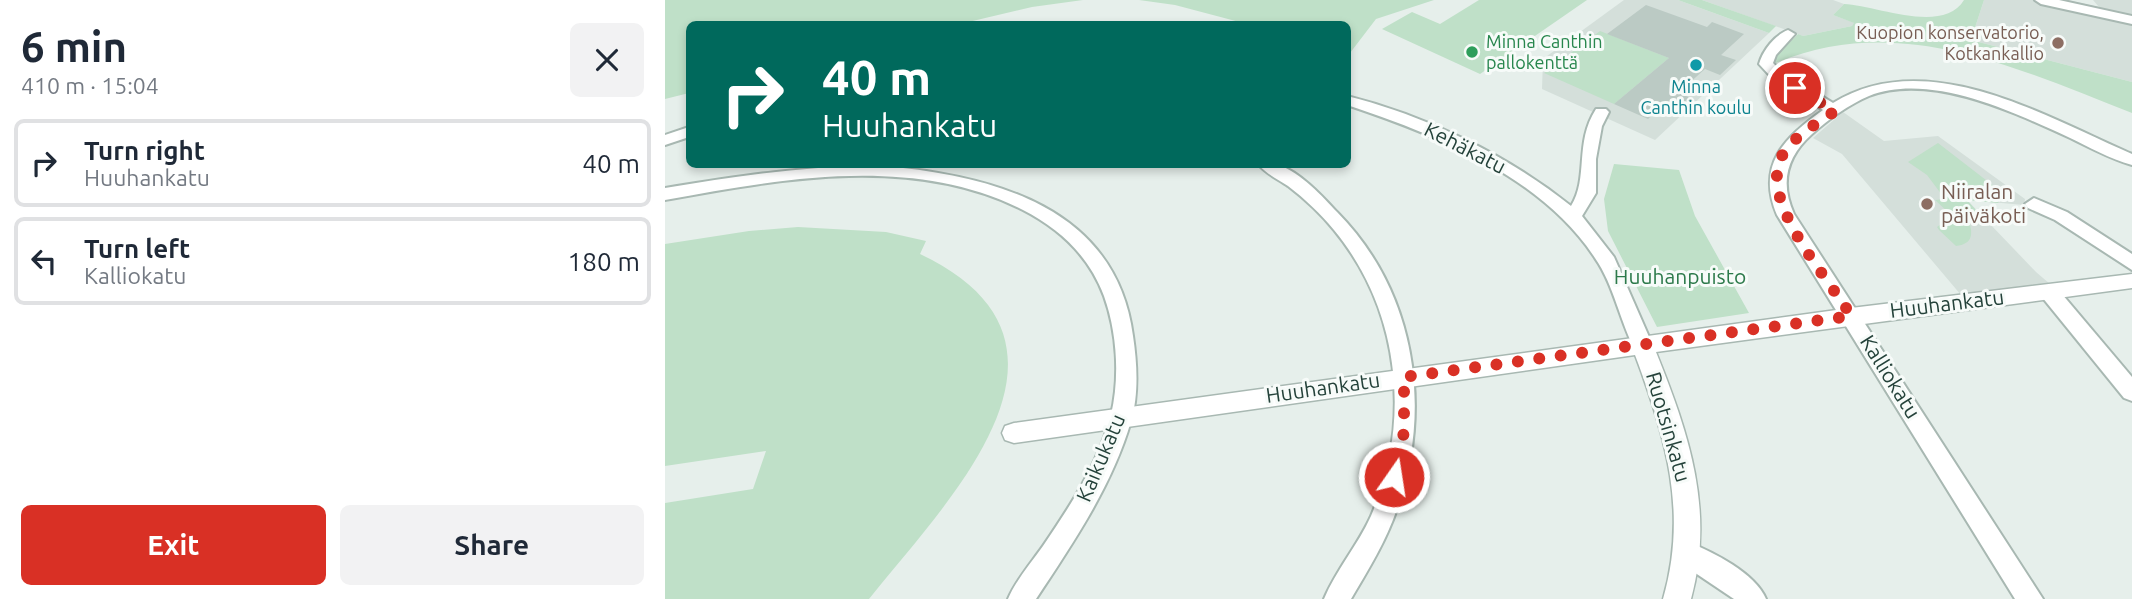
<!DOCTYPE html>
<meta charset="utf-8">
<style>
:root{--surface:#fff;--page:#f2f2f3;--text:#1f2937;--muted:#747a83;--line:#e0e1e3;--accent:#d93025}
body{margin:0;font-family:Ubuntu,sans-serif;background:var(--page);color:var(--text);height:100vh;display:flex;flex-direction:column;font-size:26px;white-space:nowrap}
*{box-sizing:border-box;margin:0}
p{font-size:23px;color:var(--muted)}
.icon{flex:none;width:38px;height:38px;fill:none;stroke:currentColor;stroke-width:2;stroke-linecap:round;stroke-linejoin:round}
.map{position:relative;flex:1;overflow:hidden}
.drawer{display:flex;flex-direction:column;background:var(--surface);width:665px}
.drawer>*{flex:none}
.top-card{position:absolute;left:21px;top:21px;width:665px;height:147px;border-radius:10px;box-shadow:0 4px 10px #0003;background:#00695c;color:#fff;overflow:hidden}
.pin{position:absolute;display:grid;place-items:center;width:60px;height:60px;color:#fff;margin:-30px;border:4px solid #fff;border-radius:50%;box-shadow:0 2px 7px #0007}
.me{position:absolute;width:77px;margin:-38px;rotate:13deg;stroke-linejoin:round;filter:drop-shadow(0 0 5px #0008)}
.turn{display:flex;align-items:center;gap:24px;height:147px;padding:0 21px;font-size:32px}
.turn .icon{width:91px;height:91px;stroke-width:2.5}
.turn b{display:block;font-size:49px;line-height:60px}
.round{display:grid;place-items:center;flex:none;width:74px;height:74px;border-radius:10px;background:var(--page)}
.summary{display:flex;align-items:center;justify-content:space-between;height:119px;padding:0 21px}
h1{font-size:42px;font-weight:700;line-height:52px}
.cta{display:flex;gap:14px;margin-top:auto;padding:14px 21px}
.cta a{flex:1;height:80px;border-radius:10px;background:var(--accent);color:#fff;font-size:28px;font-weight:700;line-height:80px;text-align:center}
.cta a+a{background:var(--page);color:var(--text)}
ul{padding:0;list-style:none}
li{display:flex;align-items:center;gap:21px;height:88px;margin:0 14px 10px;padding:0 7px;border:4px solid var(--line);border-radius:10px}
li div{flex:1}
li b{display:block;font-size:26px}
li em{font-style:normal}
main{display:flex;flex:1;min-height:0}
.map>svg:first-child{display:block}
.built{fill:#d4dfda}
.green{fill:#bfe0c8}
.building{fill:#bbcac4}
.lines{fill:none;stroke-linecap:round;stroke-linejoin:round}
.minor-casing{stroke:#a8b8b2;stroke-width:4}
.tertiary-casing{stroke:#a8b8b2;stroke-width:3}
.minor{fill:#fff;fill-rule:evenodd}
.tertiary{fill:#fff;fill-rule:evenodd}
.route{stroke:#d93025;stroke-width:12;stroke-dasharray:0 21.6}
.education-dot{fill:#8d6e63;stroke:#f7fbf9;stroke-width:2.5}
.leisure-dot{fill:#2e9e5b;stroke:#f7fbf9;stroke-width:2.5}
.culture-dot{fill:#0f9aa8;stroke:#f7fbf9;stroke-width:2.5}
.labels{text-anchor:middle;stroke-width:6;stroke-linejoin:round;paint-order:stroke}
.far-education-label{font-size:18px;fill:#785e54;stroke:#f7fbf9;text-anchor:end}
.far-leisure-label{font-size:18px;fill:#27864d;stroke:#f7fbf9;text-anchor:start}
.far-culture-label{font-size:18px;fill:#0d838f;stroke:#f7fbf9}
.street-label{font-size:21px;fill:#24423a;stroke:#f7fbf9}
.education-label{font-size:21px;fill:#785e54;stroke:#f7fbf9;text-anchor:start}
.park-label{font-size:21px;fill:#2d7a4b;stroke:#f7fbf9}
</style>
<main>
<section class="drawer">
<div class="summary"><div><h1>6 min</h1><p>410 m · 15:04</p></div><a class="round"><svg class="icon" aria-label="close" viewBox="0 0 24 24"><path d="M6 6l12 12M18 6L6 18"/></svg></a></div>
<ul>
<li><svg class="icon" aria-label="right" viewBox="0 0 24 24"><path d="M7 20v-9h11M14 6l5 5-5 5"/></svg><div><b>Turn right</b><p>Huuhankatu</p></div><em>40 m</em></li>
<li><svg class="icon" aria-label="left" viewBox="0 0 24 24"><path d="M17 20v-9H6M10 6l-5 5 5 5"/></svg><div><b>Turn left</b><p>Kalliokatu</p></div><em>180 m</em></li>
</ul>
<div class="cta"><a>Exit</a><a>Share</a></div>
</section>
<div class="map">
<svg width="1467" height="599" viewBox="0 0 1467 599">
<rect width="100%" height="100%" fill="#e6efeb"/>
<g class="built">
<polygon points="959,0 1013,0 1104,33 990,140 877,89 878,59"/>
<polygon points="1037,0 1168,0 1179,4 1168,15 1190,23 1187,26 1138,36"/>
<polygon points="1319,0 1402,0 1434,7 1428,0 1467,0 1467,82 1306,40"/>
<polygon points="1178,112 1219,141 1273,136 1360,199 1359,205 1302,200 1371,272 1385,284 1296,295 1177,154 1148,138"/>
</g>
<g class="green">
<polygon points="0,0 418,0 367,7 295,24 24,24 24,93 0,99"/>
<polygon points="474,0 769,0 711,19 685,53 683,53 682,24 582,24 510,5"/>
<polygon points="814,0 922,0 815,74 717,29 747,12 775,24"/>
<polygon points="1013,0 1037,0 1111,26 1104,33"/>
<path d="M1299,0H1319L1306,40L1467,82V113C1353,69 1234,11 1111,63L1107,60L1133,34L1138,36L1187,26L1189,23L1168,15L1179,4C1210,5 1278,35 1299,0Z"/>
<polygon points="935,31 1004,58 949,104 879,73"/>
<path d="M1273,143L1339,194L1333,203L1302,200L1319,219L1304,221C1308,234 1308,244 1291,246L1274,230L1272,227L1282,220L1284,213L1270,200L1280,199L1262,175L1243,162Z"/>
<polygon points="949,164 1014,170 1030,216 1084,313 992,327 943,231 939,199"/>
<path d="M133,227L221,232L261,241L255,254C443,343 283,500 204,599H0V503L88,489L101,451L0,466V244L84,231Z"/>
</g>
<polygon class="building" points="981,5 1042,27 1047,22 1079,34 1056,55 1071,60 1055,75 1040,69 1013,93 1029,99 1012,114 996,107 983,119 949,104 1004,58 942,34"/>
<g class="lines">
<defs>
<g id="minor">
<polygon points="1370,0 1394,0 1467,16 1467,24 1376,4"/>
<path d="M1123,30L1130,34L1111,55L1108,63L1117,72L1168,103C1262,45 1379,116 1467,154V165C1445,159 1424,147 1403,137C1348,112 1265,72 1204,96C1183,105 1164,119 1147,134C1121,157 1115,183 1129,214L1378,599H1350L1112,215C1091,165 1119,138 1158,110L1107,78L1094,64C1098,50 1110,35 1123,30Z"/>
<path d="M682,96C762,116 842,155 906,206C924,178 909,143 931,109H941L944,112L937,126L931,159V193L917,216L949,257L988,346L985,352L978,354L971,352C955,322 949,285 930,258C876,176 772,135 682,105Z"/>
<polygon points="24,127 24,137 0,145 0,135"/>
<path d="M593,164C599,164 608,163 614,165C636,173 657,196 672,212C750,291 768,406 732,509C721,541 703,570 686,599H659C671,570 693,545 706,516C747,421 735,310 669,230C656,214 640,199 623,186C613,179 601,174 593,164Z"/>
<path d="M219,166C329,176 451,207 468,336C472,363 474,394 466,421C447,486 408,543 371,599H343C351,580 366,563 378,546C405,506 434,463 446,415C455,377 452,332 439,296C424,256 395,229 358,210C247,154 116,179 0,200V188C73,176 145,165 219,166Z"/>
<polygon points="1369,198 1402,212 1467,254 1467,270 1390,220 1363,208 1360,204"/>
<polygon points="1384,285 1391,287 1467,377 1467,401 1459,398 1377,297 1374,292 1377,287"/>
<path d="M1023,542C1048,552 1090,573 1101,599H1069L1014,562L1011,554L1014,546Z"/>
</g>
<path id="tertiary" d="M1467,274V288L991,352C1024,434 1050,511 1026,599H998C1023,513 1001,437 970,355L349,443L340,440L337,433L340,426L349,423L1186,308Z"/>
</defs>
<use href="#minor" class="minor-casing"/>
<use href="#tertiary" class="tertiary-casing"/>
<use href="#minor" class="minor"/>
<use href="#tertiary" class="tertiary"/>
</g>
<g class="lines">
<path class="route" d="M729,477L739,432V377L1186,316C1164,278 1087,196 1120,151C1132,134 1153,123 1170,111L1130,88"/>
</g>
<g class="education-dot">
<circle cx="1393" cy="43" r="7"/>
<circle cx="1262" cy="204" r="7"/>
</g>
<circle class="leisure-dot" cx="807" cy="52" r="7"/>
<circle class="culture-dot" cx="1031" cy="65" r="7"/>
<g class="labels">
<g class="far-education-label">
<text x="1379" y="39">Kuopion konservatorio,<tspan x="1379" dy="21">Kotkankallio</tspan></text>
</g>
<g class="far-leisure-label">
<text x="821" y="48">Minna Canthin<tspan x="821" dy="21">pallokenttä</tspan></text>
</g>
<g class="far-culture-label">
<text x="1031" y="93">Minna<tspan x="1031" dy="21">Canthin koulu</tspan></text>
</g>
<g class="street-label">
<text transform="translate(800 148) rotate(27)" y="7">Kehäkatu</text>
<text transform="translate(1282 304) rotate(-7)" y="7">Huuhankatu</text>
<text transform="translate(1225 377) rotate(58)" y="7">Kalliokatu</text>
<text transform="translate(658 388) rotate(-8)" y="7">Huuhankatu</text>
<text transform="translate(1003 427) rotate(74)" y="7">Ruotsinkatu</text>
<text transform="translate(436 458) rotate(-67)" y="7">Kaikukatu</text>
</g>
<g class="education-label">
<text x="1276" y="199">Niiralan<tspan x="1276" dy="24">päiväkoti</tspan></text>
</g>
<g class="park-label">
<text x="1015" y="284">Huuhanpuisto</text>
</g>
</g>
</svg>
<div class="pin" style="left:1130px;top:88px;background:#d93025"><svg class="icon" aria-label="arrive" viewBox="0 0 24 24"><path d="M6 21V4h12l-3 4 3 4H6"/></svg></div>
<svg class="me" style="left:729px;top:477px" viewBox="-20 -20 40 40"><circle r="17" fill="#d93025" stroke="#fff" stroke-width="3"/><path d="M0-11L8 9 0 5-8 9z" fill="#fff"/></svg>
<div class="top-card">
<div class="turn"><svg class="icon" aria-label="right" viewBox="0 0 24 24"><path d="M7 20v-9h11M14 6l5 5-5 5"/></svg><div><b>40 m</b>Huuhankatu</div></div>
</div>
</div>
</main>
